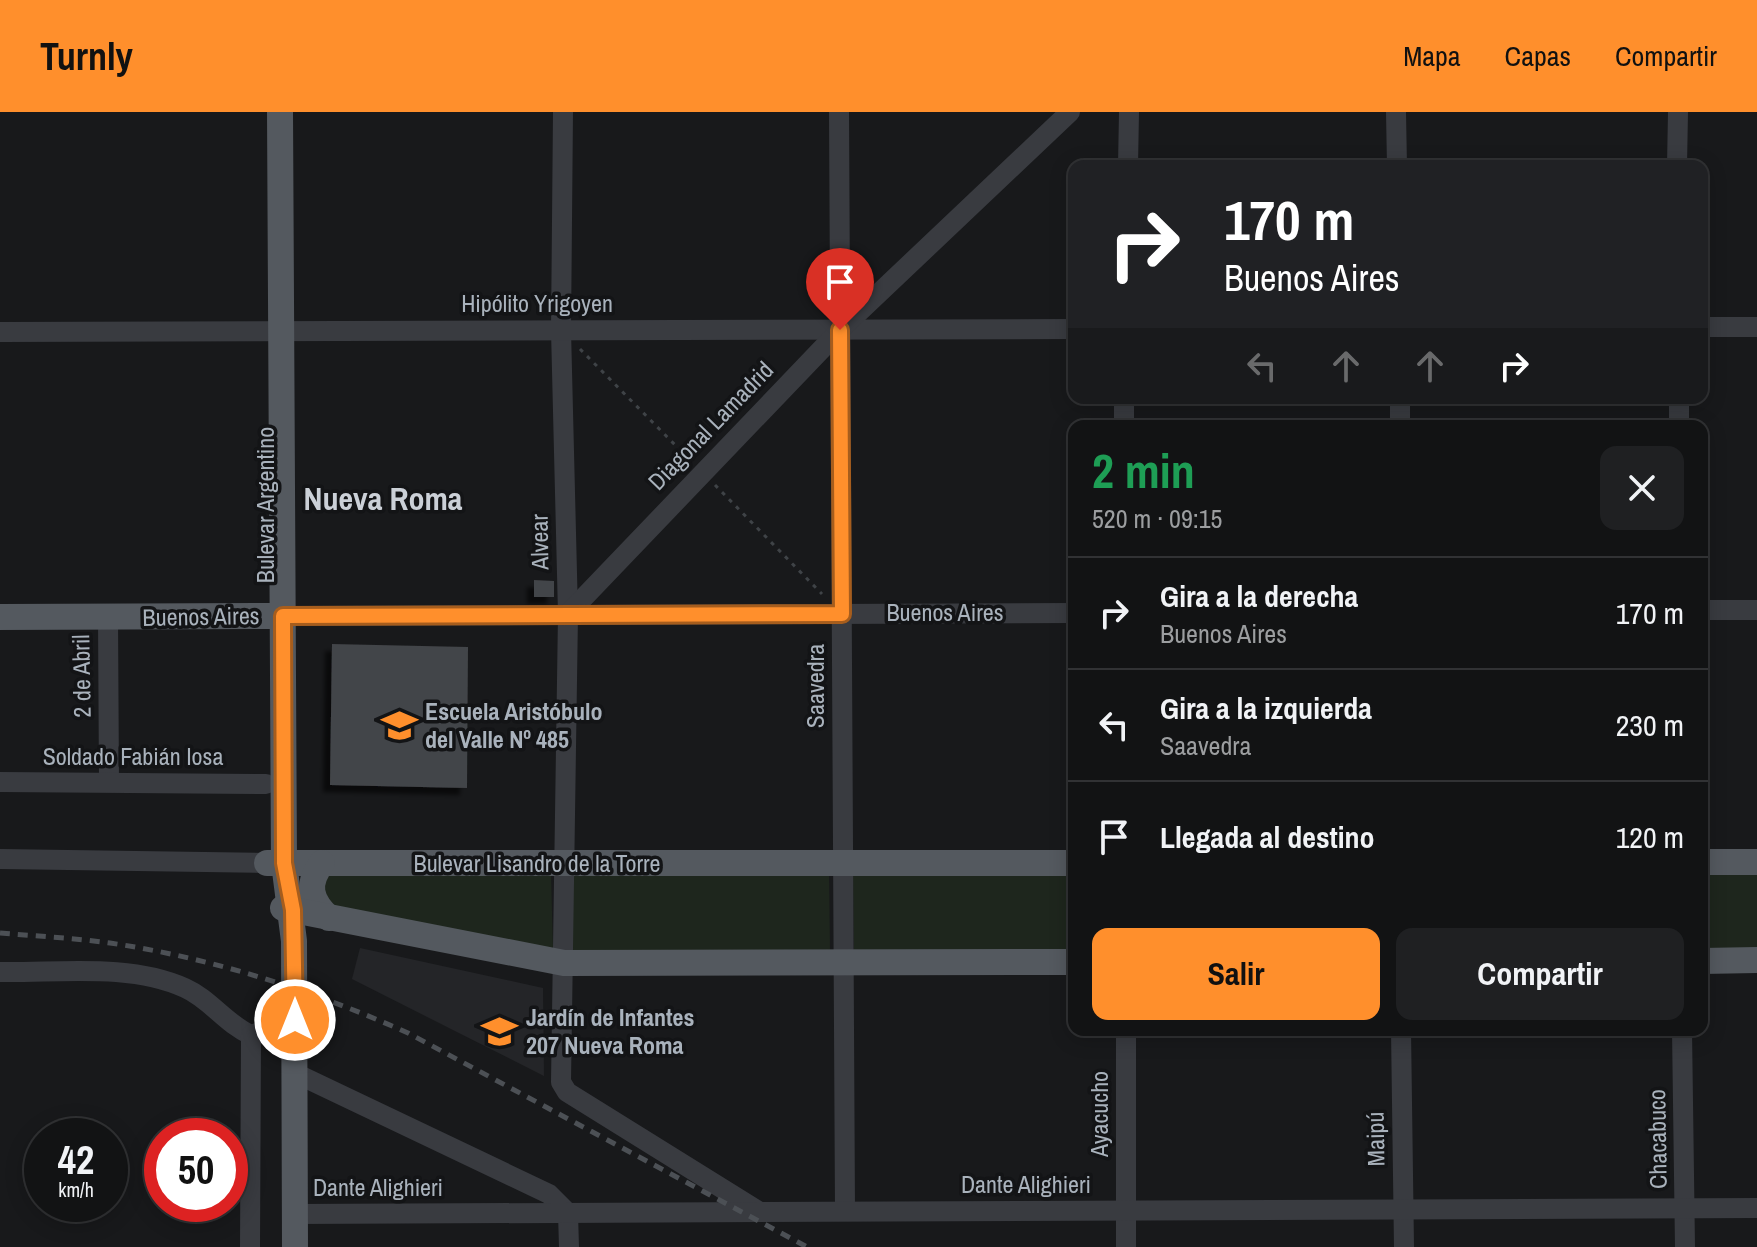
<!DOCTYPE html>
<html lang="es">
<meta charset="utf-8">
<style>
:root{--surface:#121314;--page:#1f2022;--text:#f1f3f6;--muted:#9c9ea0;--line:#313234;--accent:#ff8f2c}
body{margin:0;font-family:"Archivo Narrow",sans-serif;background:var(--page);color:var(--text);height:100vh;display:flex;flex-direction:column;font-size:30px;white-space:nowrap}
*{box-sizing:border-box;margin:0}
p{font-size:26px;color:var(--muted)}
.icon{flex:none;width:44px;height:44px;fill:none;stroke:currentColor;stroke-width:2;stroke-linecap:round;stroke-linejoin:round}
.map{position:relative;flex:1;overflow:hidden}
.sheet{position:absolute;left:1068px;top:308px;width:640px;height:616px;display:flex;flex-direction:column;background:var(--surface);border-radius:16px;box-shadow:0 4px 20px #0003,0 0 0 2px var(--line)}
.sheet>*{flex:none}
.banner{position:absolute;left:1068px;top:48px;width:640px;height:244px;border-radius:16px;box-shadow:0 4px 20px #0003,0 0 0 2px var(--line);background:#202124;color:#fff;overflow:hidden}
.speed{position:absolute;left:24px;top:1006px;display:flex;gap:16px;font-size:40px;font-weight:700;text-align:center}
.speed>*{display:grid;place-content:center;width:104px;height:104px;border-radius:50%;background:var(--surface);box-shadow:0 4px 20px #0003,0 0 0 2px var(--line);line-height:1}
.speed small{font-size:20px;font-weight:400}
.speed .limit{border:12px solid #d22;background:#fff;color:#111}
.pin{position:absolute;display:grid;place-items:center;width:68px;height:68px;color:#fff;margin:-82px -34px;border-radius:50% 50% 50% 0;rotate:-45deg;box-shadow:0 0 8px #0007}
.pin .icon{rotate:45deg}
.me{position:absolute;width:88px;margin:-44px;rotate:0deg;stroke-linejoin:round;filter:drop-shadow(0 0 6px #0008)}
.turn{display:flex;align-items:center;gap:28px;height:168px;padding:0 24px;font-size:36px}
.turn .icon{width:104px;height:104px;stroke-width:2.5}
.turn b{display:block;font-size:56px;line-height:68px}
.lanes{display:flex;align-items:center;height:76px;padding:0 24px;background:#0003;justify-content:center;gap:40px;direction:ltr}
.lanes .off{opacity:.35}
.round{display:grid;place-items:center;flex:none;width:84px;height:84px;border-radius:16px;background:var(--page)}
.summary{display:flex;align-items:center;justify-content:space-between;height:136px;padding:0 24px}
h1{font-size:48px;font-weight:700;line-height:60px;color:#1e9e55}
.button{display:flex;gap:16px;margin-top:auto;padding:16px 24px}
.button a{flex:1;height:92px;border-radius:16px;background:var(--accent);color:#111;font-size:32px;font-weight:700;line-height:92px;text-align:center}
.button a+a{background:var(--page);color:var(--text)}
ul{padding:0;list-style:none}
li{display:flex;align-items:center;gap:24px;height:112px;padding:0 24px;border-top:2px solid var(--line)}
li div{flex:1}
li b{display:block;font-size:30px}
li em{font-style:normal}
header{display:flex;align-items:center;gap:48px;box-sizing:border-box;height:112px;padding:0 40px;background:var(--accent);color:#111}
header strong{font-size:38px}
nav{display:flex;gap:44px;margin-inline-start:auto;font-size:28px}
.map>svg:first-child{display:block}
.built{fill:#242528}
.green{fill:#1e261d}
.building{fill:#424448;filter:url(#shadow)}
.lines{fill:none;stroke-linecap:round;stroke-linejoin:round}
.path{stroke:#3f4347;stroke-width:3;stroke-dasharray:4 6;stroke-linecap:butt}
.minor{stroke:#393b40;stroke-width:20}
.major{stroke:#54595f;stroke-width:26}
.rail{stroke:#4c5055;stroke-width:5;stroke-dasharray:10 8;stroke-linecap:butt}
.route-casing{stroke:#a65d1d;stroke-width:20}
.route{stroke:#ff8f2c;stroke-width:14}
.labels{text-anchor:middle;stroke-width:7;stroke-linejoin:round;paint-order:stroke}
.street-label{font-size:24px;fill:#a9b2bc;stroke:#131416}
.poi-label{font-size:24px;font-weight:bold;fill:#a9b2bc;stroke:#131416;text-anchor:start}
.district-label{font-size:32px;font-weight:bold;fill:#cbd0d7;stroke:#131416}
</style>
<header>
<strong>Turnly</strong>
<nav><a>Mapa</a><a>Capas</a><a>Compartir</a></nav>
</header>
<div class="map">
<svg width="1757" height="1135" viewBox="0 0 1757 1135">
<defs>
<filter id="shadow"><feDropShadow dx="-7" dy="7" stdDeviation="2" flood-color="#0009"/></filter>
</defs>
<rect width="100%" height="100%" fill="#18191b"/>
<polygon class="built" points="360,836 543,876 544,964 352,867"/>
<g class="green">
<polygon points="1757,756 1757,837 1702,837 1702,757"/>
<polygon points="1074,758 1074,839 854,841 853,760"/>
<polygon points="829,759 830,839 573,841 572,761"/>
<polygon points="322,761 551,761 553,838 327,793"/>
</g>
<g class="building">
<polygon points="534,468 554,469 554,485 534,485"/>
<polygon points="332,532 468,535 467,676 330,673"/>
</g>
<g class="lines">
<g class="path">
<polyline points="580,237 690,348"/>
<polyline points="715,373 822,482"/>
</g>
<g class="minor">
<polyline points="563,0 561,218 568,502 561,970 567,980 760,1100"/>
<polyline points="839,0 845,1099"/>
<polyline points="1396,0 1397,54"/>
<polyline points="1128,54 1129,0"/>
<polyline points="1677,54 1678,0"/>
<polyline points="1702,215 1757,215"/>
<polyline points="0,220 1074,217"/>
<polyline points="1124,286 1124,314"/>
<polyline points="1400,286 1400,314"/>
<polyline points="1679,286 1679,314"/>
<polyline points="1702,498 1757,498"/>
<polyline points="568,502 840,218 1070,0"/>
<polyline points="283,504 1074,501"/>
<polyline points="108,506 109,670"/>
<polyline points="0,670 266,672"/>
<polyline points="0,747 267,751"/>
<path d="M0,860C59,861 130,851 185,876C210,887 226,912 251,923L295,908"/>
<polyline points="1126,918 1126,1135"/>
<polyline points="1401,918 1404,1135"/>
<polyline points="1682,918 1685,1135"/>
<polyline points="295,961 549,1082 568,1101 569,1135"/>
<polyline points="295,1102 1757,1096"/>
<polyline points="250,1135 251,923"/>
</g>
<g class="major">
<polyline points="280,0 284,751 294,829 295,1135"/>
<polyline points="0,505 283,504"/>
<polyline points="1702,750 1757,750"/>
<polyline points="267,751 1074,751"/>
<path d="M322,751C306,772 310,788 329,806"/>
<polyline points="283,796 564,851 1074,850"/>
<polyline points="1702,849 1757,848"/>
</g>
<path class="rail" d="M0,821C36,824 74,826 110,831C212,846 314,879 408,921L807,1135"/>
</g>
<g class="lines">
<defs>
<polyline id="route" points="295,908 293,798 284,751 283,504 842,502 840,218"/>
</defs>
<use href="#route" class="route-casing"/>
<use href="#route" class="route"/>
</g>
<defs>
<symbol id="school-bare" viewBox="-9 -9 18 18"><path d="M0-5L7-2L0 1L-7-2ZM-4 1L0 2.5L4 1V4Q0 6-4 4Z" fill="#ff8f2c" stroke="#131416" stroke-width="2.5" paint-order="stroke"/></symbol>
</defs>
<g fill-rule="evenodd">
<use href="#school-bare" x="374" y="588" width="51" height="51"/>
<use href="#school-bare" x="474" y="894" width="51" height="51"/>
</g>
<g class="labels">
<g class="street-label">
<text x="537" y="200">Hipólito Yrigoyen</text>
<text transform="translate(711 314) rotate(-46)" y="8">Diagonal Lamadrid</text>
<text transform="translate(266 393) rotate(-90)" y="8">Bulevar Argentino</text>
<text transform="translate(540 430) rotate(-91)" y="8">Alvear</text>
<text x="945" y="509">Buenos Aires</text>
<text transform="translate(201 505) rotate(-1)" y="8">Buenos Aires</text>
<text transform="translate(82 564) rotate(-91)" y="8">2 de Abril</text>
<text transform="translate(816 574) rotate(-90)" y="8">Saavedra</text>
<text x="133" y="653">Soldado Fabián Iosa</text>
<text x="537" y="760">Bulevar Lisandro de la Torre</text>
<text transform="translate(1100 1002) rotate(-90)" y="8">Ayacucho</text>
<text transform="translate(1376 1027) rotate(-91)" y="8">Maipú</text>
<text transform="translate(1658 1027) rotate(-91)" y="8">Chacabuco</text>
<text x="1026" y="1081">Dante Alighieri</text>
<text x="378" y="1084">Dante Alighieri</text>
</g>
<g class="poi-label">
<text x="425" y="608">Escuela Aristóbulo<tspan x="425" dy="28">del Valle Nº 485</tspan></text>
<text x="526" y="914">Jardín de Infantes<tspan x="526" dy="28">207 Nueva Roma</tspan></text>
</g>
<g class="district-label">
<text x="383" y="398">Nueva Roma</text>
</g>
</g>
</svg>
<div class="speed"><div>42<small>km/h</small></div><div class="limit">50</div></div>
<div class="pin" style="left:840px;top:218px;background:#d93025"><svg class="icon" aria-label="arrive" viewBox="0 0 24 24"><path d="M6 21V4h12l-3 4 3 4H6"/></svg></div>
<svg class="me" style="left:295px;top:908px" viewBox="-20 -20 40 40"><circle r="17" fill="#ff8f2c" stroke="#fff" stroke-width="3"/><path d="M0-11L8 9 0 5-8 9z" fill="#fff"/></svg>
<div class="banner">
<div class="turn"><svg class="icon" aria-label="right" viewBox="0 0 24 24"><path d="M7 20v-9h11M14 6l5 5-5 5"/></svg><div><b>170 m</b>Buenos Aires</div></div>
<div class="lanes"><svg class="icon off" aria-label="left" viewBox="0 0 24 24"><path d="M17 20v-9H6M10 6l-5 5 5 5"/></svg><svg class="icon off" aria-label="ahead" viewBox="0 0 24 24"><path d="M12 20V5M6 11l6-6 6 6"/></svg><svg class="icon off" aria-label="ahead" viewBox="0 0 24 24"><path d="M12 20V5M6 11l6-6 6 6"/></svg><svg class="icon" aria-label="right" viewBox="0 0 24 24"><path d="M7 20v-9h11M14 6l5 5-5 5"/></svg></div>
</div>
<section class="sheet">
<div class="summary"><div><h1>2 min</h1><p>520 m · 09:15</p></div><a class="round"><svg class="icon" aria-label="close" viewBox="0 0 24 24"><path d="M6 6l12 12M18 6L6 18"/></svg></a></div>
<ul>
<li><svg class="icon" aria-label="right" viewBox="0 0 24 24"><path d="M7 20v-9h11M14 6l5 5-5 5"/></svg><div><b>Gira a la derecha</b><p>Buenos Aires</p></div><em>170 m</em></li>
<li><svg class="icon" aria-label="left" viewBox="0 0 24 24"><path d="M17 20v-9H6M10 6l-5 5 5 5"/></svg><div><b>Gira a la izquierda</b><p>Saavedra</p></div><em>230 m</em></li>
<li><svg class="icon" aria-label="arrive" viewBox="0 0 24 24"><path d="M6 21V4h12l-3 4 3 4H6"/></svg><div><b>Llegada al destino</b></div><em>120 m</em></li>
</ul>
<div class="button"><a>Salir</a><a>Compartir</a></div>
</section>
</div>
